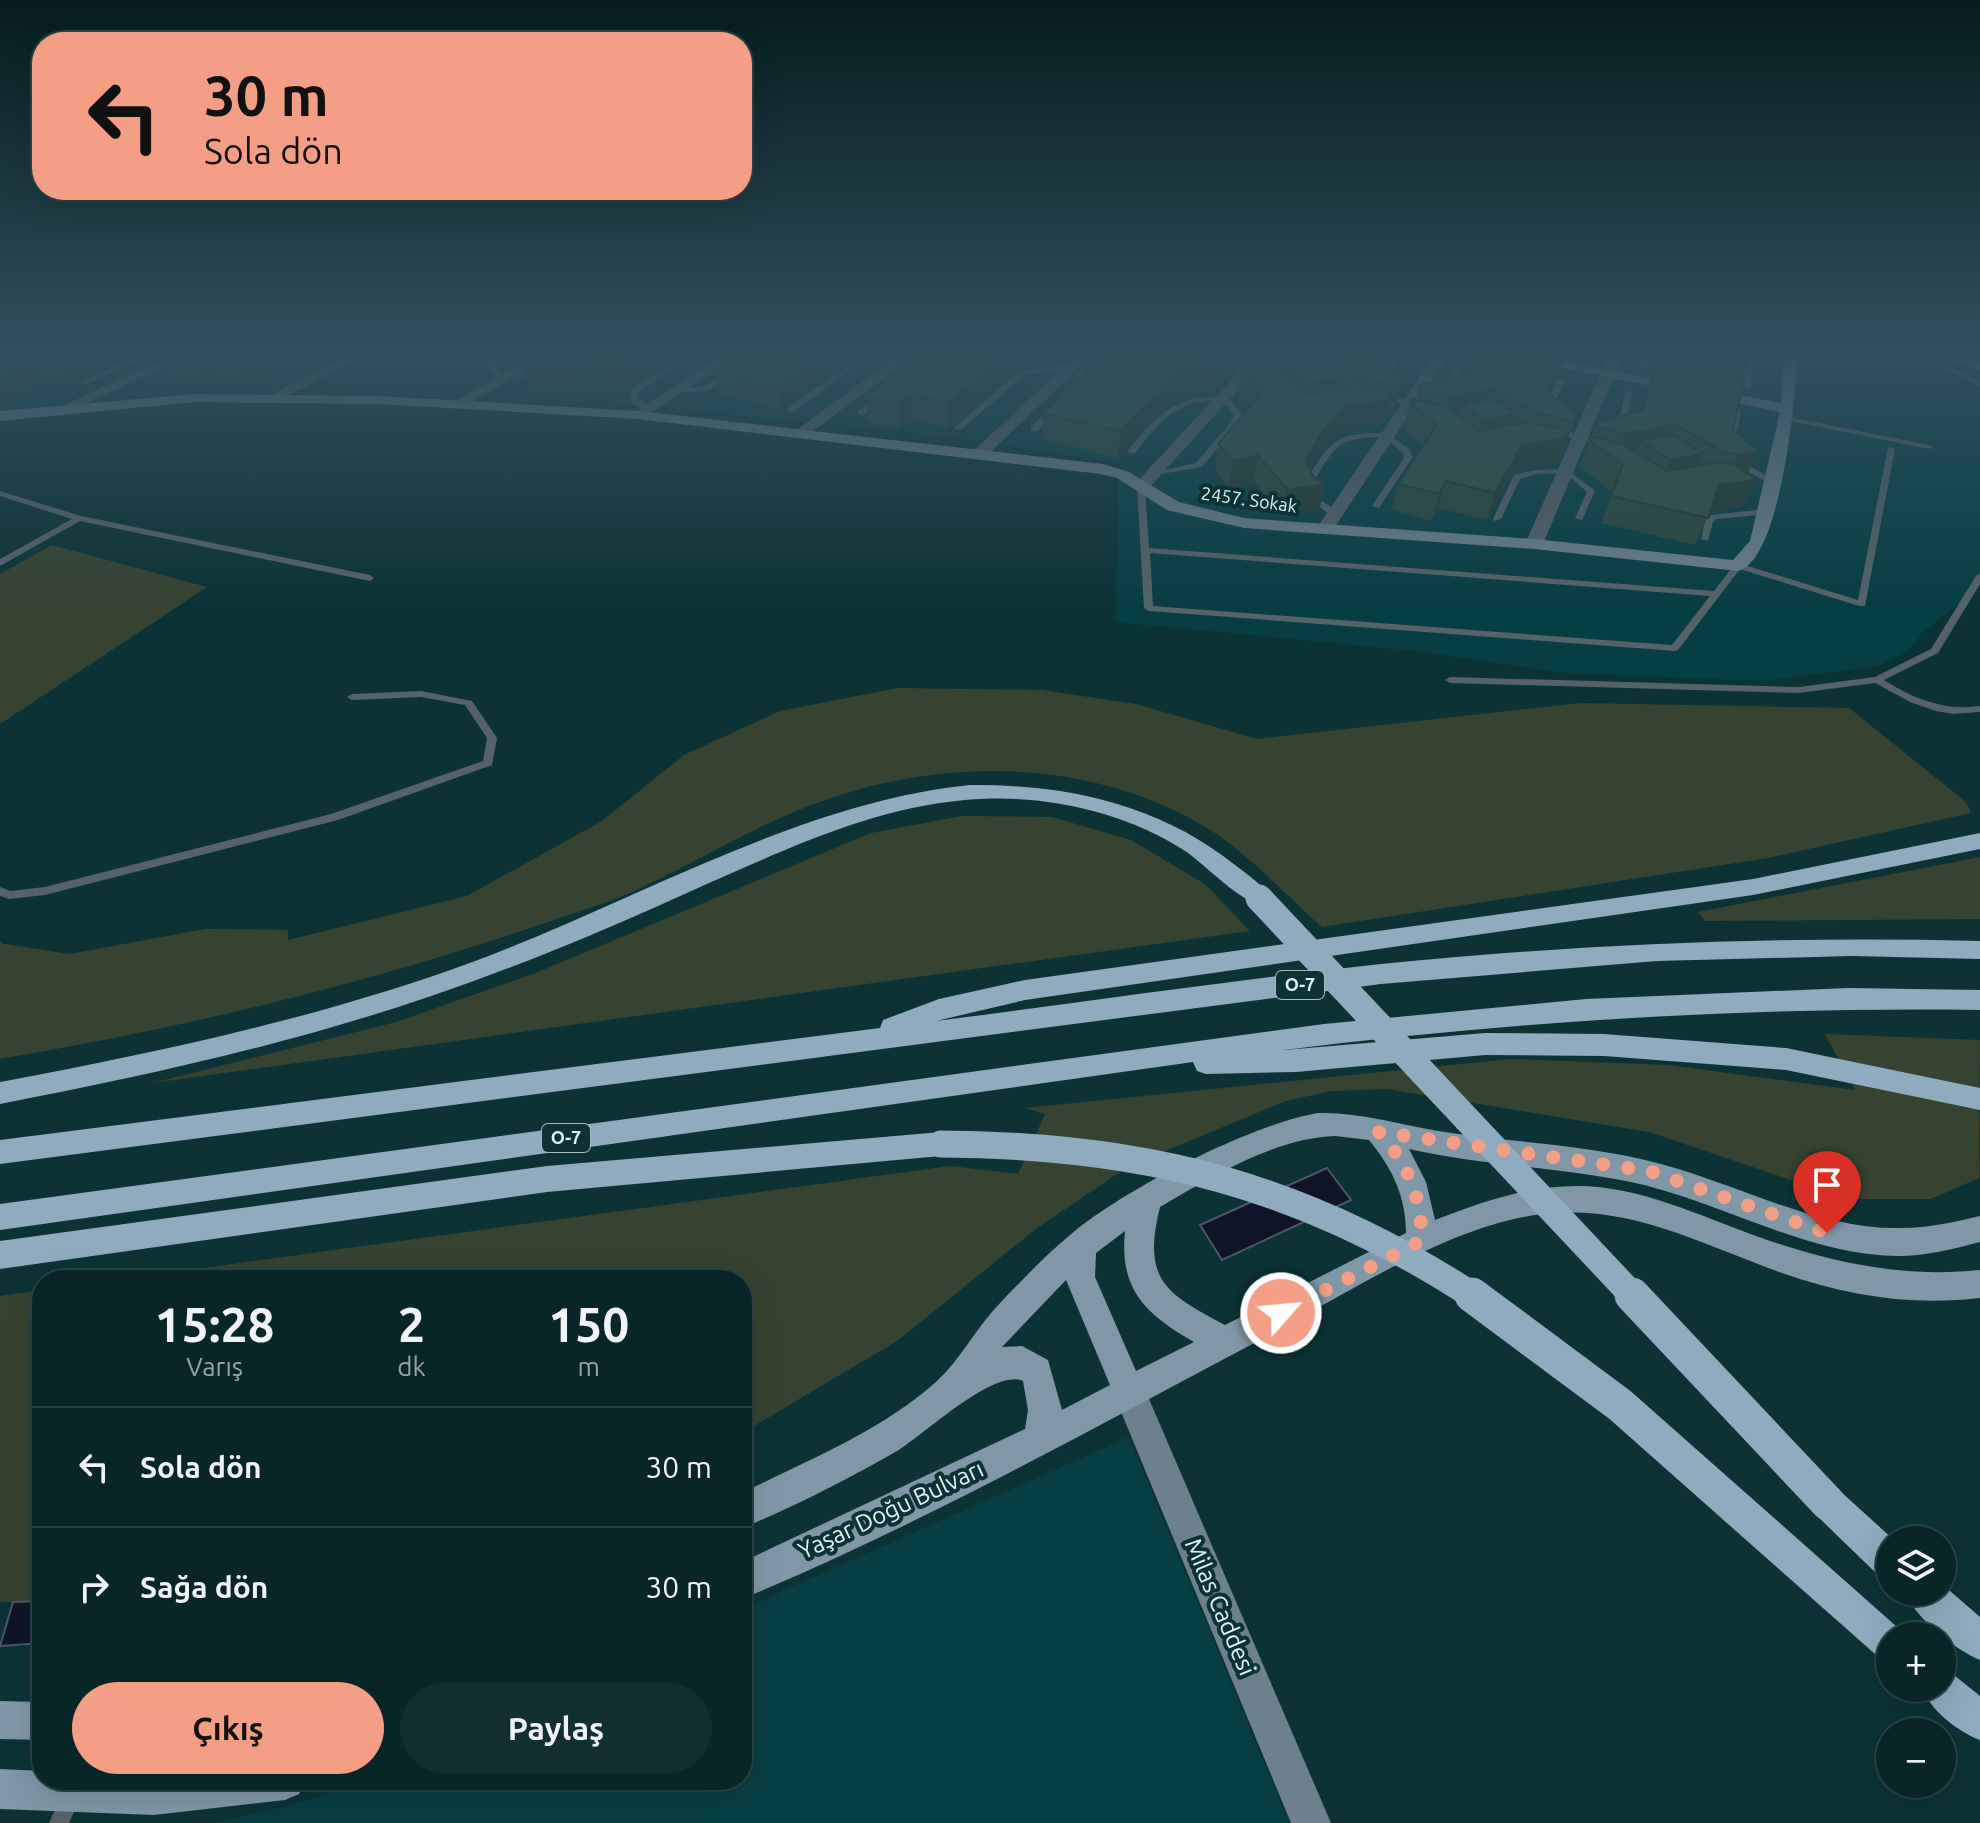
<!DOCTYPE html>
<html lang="tr">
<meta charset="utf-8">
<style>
:root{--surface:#082628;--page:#112e30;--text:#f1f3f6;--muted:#98a5a8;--line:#294345;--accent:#f49e86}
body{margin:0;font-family:Ubuntu,sans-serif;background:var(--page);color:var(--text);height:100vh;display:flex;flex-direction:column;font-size:30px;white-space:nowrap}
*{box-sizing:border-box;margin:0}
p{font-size:26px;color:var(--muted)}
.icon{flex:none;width:44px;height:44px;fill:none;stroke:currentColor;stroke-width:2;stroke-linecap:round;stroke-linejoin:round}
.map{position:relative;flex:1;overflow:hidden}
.panel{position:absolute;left:32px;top:1270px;width:720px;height:520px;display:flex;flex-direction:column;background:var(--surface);border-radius:32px;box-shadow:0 8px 32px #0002,0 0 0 2px var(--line)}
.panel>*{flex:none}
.hud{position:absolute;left:32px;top:32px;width:720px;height:168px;border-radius:32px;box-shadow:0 8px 32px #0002,0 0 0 2px var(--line);background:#f49e86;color:#111;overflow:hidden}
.controls{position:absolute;left:1876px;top:1526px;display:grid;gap:16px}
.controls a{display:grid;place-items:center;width:80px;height:80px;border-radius:50%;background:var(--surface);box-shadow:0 8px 32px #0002,0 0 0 2px var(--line);font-size:40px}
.pin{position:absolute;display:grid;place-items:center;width:68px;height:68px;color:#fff;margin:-82px -34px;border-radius:50% 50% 50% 0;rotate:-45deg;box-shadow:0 0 8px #0007}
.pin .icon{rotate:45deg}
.me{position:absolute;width:88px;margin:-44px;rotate:63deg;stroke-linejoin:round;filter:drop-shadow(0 0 6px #0008)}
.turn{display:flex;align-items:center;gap:28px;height:168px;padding:0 40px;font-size:36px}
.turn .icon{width:104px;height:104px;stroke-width:2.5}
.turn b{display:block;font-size:56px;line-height:68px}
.eta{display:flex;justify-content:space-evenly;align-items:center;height:136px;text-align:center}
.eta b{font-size:48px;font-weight:700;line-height:56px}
.cta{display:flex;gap:16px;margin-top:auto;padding:16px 40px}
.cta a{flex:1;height:92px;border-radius:48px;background:var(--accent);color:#111;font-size:32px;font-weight:700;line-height:92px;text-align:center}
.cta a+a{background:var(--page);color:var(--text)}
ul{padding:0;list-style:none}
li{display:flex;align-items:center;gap:24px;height:120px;padding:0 40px;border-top:2px solid var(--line)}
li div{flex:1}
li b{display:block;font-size:30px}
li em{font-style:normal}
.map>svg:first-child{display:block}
.built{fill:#073e43}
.green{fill:#364331}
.water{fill:#0f1428;stroke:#4d5766;stroke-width:2}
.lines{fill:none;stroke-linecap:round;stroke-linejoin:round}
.lane{fill:#56626a;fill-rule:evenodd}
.street{fill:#56626a;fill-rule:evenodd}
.secondary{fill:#6d808d;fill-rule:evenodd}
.primary{fill:#7f97a7;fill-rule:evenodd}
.highway{fill:#8eabbf;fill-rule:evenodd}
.highway-bridge-far1{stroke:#8eabbf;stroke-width:27}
.highway-bridge{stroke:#8eabbf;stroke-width:35}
.wall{fill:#2a473d}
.shaded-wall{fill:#223932}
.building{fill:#315247;stroke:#223932;stroke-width:2}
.route{stroke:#f49e86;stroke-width:14;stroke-dasharray:0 25.2}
.labels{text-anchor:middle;stroke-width:8;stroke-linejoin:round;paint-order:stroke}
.far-street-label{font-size:18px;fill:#dff3f5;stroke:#0b3336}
.shield{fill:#0b3336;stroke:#9fb9bc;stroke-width:2}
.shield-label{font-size:18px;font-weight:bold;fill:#dff3f5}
.near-street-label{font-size:24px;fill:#dff3f5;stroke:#0b3336}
</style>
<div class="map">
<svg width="1980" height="1823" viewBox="0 0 1980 1823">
<rect width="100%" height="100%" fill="#0b3336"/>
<g class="built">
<polygon points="0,350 1913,350 1980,377 1980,587 1925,630 1908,650 1879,666 1763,681 1565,673 1417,651 1116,622 1118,464 955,437 623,404 305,390 184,393 0,410"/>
<polygon points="1129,1437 1289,1823 215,1823 317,1798 356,1780 742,1780 742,1609"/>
</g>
<g class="green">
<polygon points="52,545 207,587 0,724 0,574"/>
<path d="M898,688L1042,690L1136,704L1257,739L1581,703L1849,708L1966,802L1971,813L1768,858L1322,927C1287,897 1253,858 1215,833C1102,760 956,756 831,798C761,821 699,862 632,892C606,904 578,911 551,921C372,983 187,1027 0,1059V941L4,944L70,954L205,929L288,930V940L467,896L602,821L684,755L780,711Z"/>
<polygon points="962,816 1052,817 1131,840 1205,884 1250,931 152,1083 396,1022 533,974 871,833"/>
<polygon points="1980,857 1980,919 1705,921 1698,912"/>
<polygon points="1825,1034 1980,1040 1979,1178 1931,1199 1847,1199 1649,1132 1387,1089 1331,1091 1286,1101 1129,1166 1037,1228 897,1341 742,1433 742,1280 115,1280 950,1166 1018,1174 1045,1114 1025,1108 1511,1059 1668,1065 1855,1090"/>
<polygon points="42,1290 42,1601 0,1602 0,1296"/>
</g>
<g class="water">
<polygon points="1327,1168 1351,1200 1222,1260 1200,1225"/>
<polygon points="42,1601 42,1643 0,1646 13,1602"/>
</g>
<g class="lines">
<g class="lane">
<polygon points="150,350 159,350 86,384 79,382"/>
<path d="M210,350H217C208,361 184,375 170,372L205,356Z"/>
<polygon points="324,350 334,350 355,358 350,359"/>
<polygon points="502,350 509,350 493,363 504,376 542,372 546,374 542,376 499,380 485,363"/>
<polygon points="693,350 701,350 637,393 638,399 649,406 649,410 643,410 631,402 630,390"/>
<polygon points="870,350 877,350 794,412 788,412 788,408"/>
<path d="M1222,350H1228V357L1241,367L1260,371C1245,377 1230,369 1221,357Z"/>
<path d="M1399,350H1405L1384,387L1399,398L1419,400V404C1401,407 1387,400 1376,387Z"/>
<polygon points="1573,350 1579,350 1575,358 1573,359 1570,357"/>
<polygon points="1644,350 1650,350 1646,368 1642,370 1638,368"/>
<polygon points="1748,350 1754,350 1751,387 1747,389 1743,387"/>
<polygon points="1940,354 1945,355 1938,361 1980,381 1980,386 1933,363 1931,358"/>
<polygon points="1462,358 1467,359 1450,392 1444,392 1443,390"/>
<polygon points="1073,364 1088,378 1080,391 1073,389 1080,378 1071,368 1024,375 961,430 954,428 1019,371"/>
<polygon points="726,372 733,374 707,391 673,393 669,391 673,389 702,387"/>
<polygon points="1558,379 1565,381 1551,411 1544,413 1543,411"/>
<path d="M1626,391L1633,393C1629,405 1628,419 1621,429C1606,451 1568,440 1551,428L1555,426C1571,432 1601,447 1614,428C1621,418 1622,403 1626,391Z"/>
<polygon points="877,397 884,399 864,415 858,415 858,411"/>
<path d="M1217,397L1231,401L1242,415L1239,423L1202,467L1155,475L1151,473L1196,463L1232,421L1234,415C1228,404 1221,401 1208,401C1173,403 1155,428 1134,454L1127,452C1154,419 1171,396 1217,397Z"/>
<polygon points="1052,408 1059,410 1037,431 1031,431 1031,427"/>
<polygon points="1734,409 1741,411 1735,443 1731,445 1727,443"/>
<polygon points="1783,416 1929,445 1933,447 1929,449 1786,420 1782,418"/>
<path d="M1387,433L1410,450L1412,458L1379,508L1372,506L1404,458L1403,453L1385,437C1336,437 1335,447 1311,486L1316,497L1337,511V515H1331L1309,500L1303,486C1330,442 1332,432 1387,433Z"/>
<path d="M1888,447L1895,449L1865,606H1859L1740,569L1678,650L1675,651L1149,611L1144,608L1137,487L1141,485L1145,487L1149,548L1714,591L1735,564L1738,563L1858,600ZM1150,553L1710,596L1672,645L1153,606Z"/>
<polygon points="1733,460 1739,460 1776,481 1769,483 1733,464"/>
<polygon points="1567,469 1595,491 1582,520 1575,518 1587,492 1565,473 1536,474 1520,479 1501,519 1494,521 1493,519 1514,475 1536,470"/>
<polygon points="0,491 81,516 370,575 374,578 370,581 80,521 0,566 0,559 72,519 0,496"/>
<polygon points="1765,509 1768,510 1768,514 1716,519 1713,522 1708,541 1701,539 1705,521 1711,515"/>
<path d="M1980,573V584L1938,653L1884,680C1914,699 1944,711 1980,706V712L1953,714L1936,711L1910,702L1875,683L1799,693L1450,683L1445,680L1450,677L1799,687L1875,677L1931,649L1976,576Z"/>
<polygon points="421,691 472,701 497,738 492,765 338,820 45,895 9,899 0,896 0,887 10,891 45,887 331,814 483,761 487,738 465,705 421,697 352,700 347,697 352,694"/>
<polygon points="71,1787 78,1790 81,1797 69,1823 49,1823 64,1790"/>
</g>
<g class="street">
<polygon points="182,350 200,350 66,413 54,410"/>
<polygon points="358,350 376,350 281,399 269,396"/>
<polygon points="543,350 560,350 463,407 451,404"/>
<polygon points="729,350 745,350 643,418 631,415"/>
<polygon points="905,350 921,350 808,435 798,435 798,429"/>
<polygon points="1083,350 1098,350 986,456 974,456 974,450"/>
<polygon points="1259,350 1274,350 1147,490 1135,490 1135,484"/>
<polygon points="1438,350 1452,350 1331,533 1319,533 1316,529"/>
<polygon points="1611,350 1625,350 1543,544 1534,549 1528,548 1525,544"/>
</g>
<g class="secondary">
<path d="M1473,350H1502L1781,403L1784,350H1798C1796,391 1782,560 1738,571L1534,549L1244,528L1167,510L1117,478L1101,474L638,419L379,404L195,402L0,421V411L195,394L379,396L638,411L1103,464L1129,472L1179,502L1244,518L1534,539L1733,560L1750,541L1780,412Z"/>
<polygon points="1922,350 1943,350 1980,362 1980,371"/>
<polygon points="1128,1374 1140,1378 1331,1823 1291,1823 1112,1390 1116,1378"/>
</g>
<g class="primary">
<path d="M1318,1113C1360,1112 1398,1124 1438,1131C1512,1143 1589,1144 1661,1164C1740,1185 1819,1230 1902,1228C1929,1228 1954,1222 1980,1216V1242C1954,1249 1929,1255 1902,1256C1807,1257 1718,1199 1626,1181C1554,1167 1480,1165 1409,1149L1426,1182L1435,1220C1481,1202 1527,1186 1577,1186C1640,1186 1700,1216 1759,1237C1831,1263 1903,1278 1980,1270V1298C1911,1306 1847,1296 1782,1273C1704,1245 1627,1203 1542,1214C1446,1226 1346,1295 1260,1340C1090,1430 920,1525 742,1599V1562L1025,1429L1028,1410L1023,1381C995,1367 922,1436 897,1451C848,1479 794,1507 742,1528V1493C808,1460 881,1431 936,1382C961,1359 977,1326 1001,1302C1023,1279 1046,1255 1070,1235C1121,1191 1251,1124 1318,1113ZM1335,1136L1369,1140C1392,1168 1406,1196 1406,1233L1225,1325C1165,1293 1142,1280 1160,1207C1211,1177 1275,1138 1335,1136ZM1125,1231C1119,1289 1145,1314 1194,1342L1136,1371L1095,1277L1096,1253ZM1066,1280L1110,1385L1062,1410L1048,1360L1022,1346L1002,1347Z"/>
<polygon points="0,1701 42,1702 42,1740 0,1739"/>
<polygon points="0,1769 42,1771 42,1780 305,1780 299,1794 285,1800 154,1815 0,1809"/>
</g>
<g class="highway">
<path d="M970,785C1065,784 1159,804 1235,865C1247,874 1263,885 1271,898L1267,904C1247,910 1205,864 1185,851C1123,810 1039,793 965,800C874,808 791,847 709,883C641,914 573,944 503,970C340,1033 171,1071 0,1104V1082C165,1051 329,1016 486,957C640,898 806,801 970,785Z"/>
<path d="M1980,833V849L1753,895L1025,1000L936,1021C1084,1002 1232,980 1381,964C1580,944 1780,936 1980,941V959L1852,956L1657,961L1381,984L0,1164V1140L880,1028L883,1020L939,999L1025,980L1753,879Z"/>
<path d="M1848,988L1980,990V1010C1747,1007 1515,1021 1284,1050L1485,1033L1604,1034L1786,1048L1980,1088V1110L1786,1070L1604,1056L1485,1055L1296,1072L1206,1074L1197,1071L1193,1062L0,1230V1204L1324,1024L1586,999Z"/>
<polygon points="941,1132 951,1135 955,1144 951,1153 941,1156 547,1192 0,1269 0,1241 547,1166"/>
<polygon points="1828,1486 1840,1491 1894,1540 1890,1540 1890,1579 1877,1574 1816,1515 1811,1503 1816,1491"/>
<path d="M1942,1584L1980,1617V1660C1954,1649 1915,1618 1905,1592H1942Z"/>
<path d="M1942,1669L1954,1675L1980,1696V1740C1957,1731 1931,1711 1922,1688H1942Z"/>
</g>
<g class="highway-bridge-far1">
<polyline points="1259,898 1634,1297"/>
<path d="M941,1144C1145,1145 1303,1185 1475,1297"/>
</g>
<g class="highway-bridge">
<polyline points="1472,1295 1620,1405 1890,1644"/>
<polyline points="1632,1295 1828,1503"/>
</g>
</g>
<g class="wall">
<polygon points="0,350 324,350 325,354 324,363 287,368 249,384 220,375 203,382 179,375 175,368 167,371 164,370 158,358 144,364 139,363 134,354 72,383 38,371 16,401 0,402"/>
<polygon points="557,350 691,350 622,394 590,398 584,387 530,393"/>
<polygon points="745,350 865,350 782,410 719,394 715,369"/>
<polygon points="927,350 1046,350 1030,365 1017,369 948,429 911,419 899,429 868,421 866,396"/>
<polygon points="1090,350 1237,350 1234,373 1230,377 1223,375 1222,386 1218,390 1176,396 1118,458 1043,439 1043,413 1093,367 1089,362"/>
<polygon points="1268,350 1396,350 1386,364 1402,382 1395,407 1393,411 1389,410 1386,421 1383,425 1338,432 1317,457 1310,470 1313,476 1325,484 1319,511 1283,517 1254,482 1229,488 1215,470 1218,444 1250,406 1238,394 1242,369 1252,366 1254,356"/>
<polygon points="1663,350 1744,366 1738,379 1733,429 1747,473 1757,480 1744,506 1710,512 1695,545 1601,523 1612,492 1579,466 1597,422 1641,411"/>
<polygon points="1560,372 1549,394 1577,415 1558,463 1514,471 1487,520 1438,508 1431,521 1391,510 1398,484 1423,446 1403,429 1410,403 1416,400 1419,390 1467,376"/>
</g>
<g class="shaded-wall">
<polygon points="3,350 26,350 38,371 16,401 0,402 0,376"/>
<polygon points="77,350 132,350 134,354 72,383 58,358"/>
<polygon points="137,350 154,350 158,358 144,364"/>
<polygon points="157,350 209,350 220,375 203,382 192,358 167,350 175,368 167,371"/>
<polygon points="261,350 324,350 325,354 324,363 287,368 249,384 238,359"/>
<polygon points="388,350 499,350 454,374 447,352 392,360"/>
<polygon points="647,350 691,350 622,394 590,398 584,372"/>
<polygon points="828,350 865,350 782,410 779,385"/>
<polygon points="1010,350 1046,350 1030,365 1017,369 948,429 947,403"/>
<polygon points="1161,350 1183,350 1181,371 1225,361 1222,386 1218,390 1176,396 1118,458 1120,431 1147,377 1149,352"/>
<polygon points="1235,350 1237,350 1234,373 1230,377 1234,352"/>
<polygon points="1384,350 1396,350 1374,382 1379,357"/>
<polygon points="1567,350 1560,372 1537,416 1546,391"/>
<polygon points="1324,354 1319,379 1292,370 1290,384 1275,387 1279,362"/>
<polygon points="578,362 584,387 530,393 524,368"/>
<polygon points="1340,379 1335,404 1305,409 1310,383"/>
<polygon points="1402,382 1395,407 1393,411 1399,386"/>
<polygon points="1496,389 1488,414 1462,404 1457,419 1441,422 1448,396"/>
<polygon points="910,394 911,419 899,429 898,403"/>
<polygon points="1392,395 1386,421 1383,425 1338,432 1317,457 1300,487 1305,461 1323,431 1344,407"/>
<polygon points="1516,414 1508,440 1475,446 1483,420"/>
<polygon points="1675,424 1664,450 1641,441 1635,456 1616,460 1626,434"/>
<polygon points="1569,431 1558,463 1514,471 1487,520 1495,493 1522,445"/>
<polygon points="1758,451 1746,477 1726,481 1739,455"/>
<polygon points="1704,454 1692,480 1659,487 1670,460"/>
<polygon points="1258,455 1254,482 1229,488 1233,461"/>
<polygon points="1757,480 1744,506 1706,512 1719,485"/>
<polygon points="1446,481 1438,508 1431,521 1439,494"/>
<polygon points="1325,484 1319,511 1283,517 1288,490"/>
</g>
<g class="building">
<polygon points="0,350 22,350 2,376 0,376"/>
<polygon points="34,350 77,350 58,358"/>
<polygon points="167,350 261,350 238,359 209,350 192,358"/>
<polygon points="557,350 647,350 617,369 584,372 578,362 524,368"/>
<polygon points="745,350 828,350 779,385 715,369"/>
<polygon points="927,350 1010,350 947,403 910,394 898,403 866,396"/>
<polygon points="1101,350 1132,350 1147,362 1195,354 1225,361 1222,365 1179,371 1120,431 1043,413 1106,356"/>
<polygon points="1268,350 1384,350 1379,357 1402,382 1399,386 1357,377 1324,354 1279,362 1254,356 1258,352"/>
<polygon points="1481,350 1567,350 1546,391 1577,415 1574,422 1534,412 1496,389 1448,396 1419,390 1423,384 1467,376"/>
<polygon points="1663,350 1749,350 1744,366"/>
<polygon points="1658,363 1744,380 1733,429 1758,451 1739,455 1723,452 1675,424 1626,434 1595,426 1597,422 1642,411"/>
<polygon points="1323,364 1340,379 1310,383 1292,370"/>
<polygon points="1245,365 1276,372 1307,394 1353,387 1392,395 1389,400 1344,407 1323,431 1305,461 1313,476 1325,484 1288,490 1258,455 1233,461 1218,444 1264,390 1242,369"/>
<polygon points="1413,399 1444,406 1480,431 1529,422 1569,431 1567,437 1522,445 1495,493 1446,481 1439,494 1398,484 1437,425 1410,403"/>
<polygon points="1495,400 1516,414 1483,420 1462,404"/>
<polygon points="1674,435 1704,454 1670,460 1641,441"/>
<polygon points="1590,436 1622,444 1667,471 1719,462 1734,464 1757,480 1719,485 1708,518 1611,496 1623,465 1589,440"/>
</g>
<linearGradient id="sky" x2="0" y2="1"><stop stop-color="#061c1e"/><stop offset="0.58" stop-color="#2e505d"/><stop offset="1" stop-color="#2e505d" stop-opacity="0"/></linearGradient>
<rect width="1980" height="605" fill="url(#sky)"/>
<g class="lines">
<path class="route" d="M1281,1313L1421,1241C1423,1199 1407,1162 1379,1132L1649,1171L1827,1233"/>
</g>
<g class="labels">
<g class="far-street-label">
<text transform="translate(1249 500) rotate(8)" y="6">2457. Sokak</text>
</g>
<g class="shield">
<rect x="1276" y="971" width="48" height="28" rx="6"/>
<rect x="542" y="1124" width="48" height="28" rx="6"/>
</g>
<g class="shield-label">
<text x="1300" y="991">O-7</text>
<text x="566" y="1144">O-7</text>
</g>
<g class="near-street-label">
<text transform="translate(891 1510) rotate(-25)" y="8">Yaşar Doğu Bulvarı</text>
<text transform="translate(1220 1607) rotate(67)" y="8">Milas Caddesi</text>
</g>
</g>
</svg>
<div class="controls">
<a><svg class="icon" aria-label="layers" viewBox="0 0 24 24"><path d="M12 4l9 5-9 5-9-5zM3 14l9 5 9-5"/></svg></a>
<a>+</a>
<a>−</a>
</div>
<div class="pin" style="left:1827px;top:1233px;background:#d93025"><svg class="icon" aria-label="arrive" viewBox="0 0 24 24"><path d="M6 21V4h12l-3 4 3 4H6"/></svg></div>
<svg class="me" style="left:1281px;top:1313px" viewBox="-20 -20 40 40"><circle r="17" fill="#f49e86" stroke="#fff" stroke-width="3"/><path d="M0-11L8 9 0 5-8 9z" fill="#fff"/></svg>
<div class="hud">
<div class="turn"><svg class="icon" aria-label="left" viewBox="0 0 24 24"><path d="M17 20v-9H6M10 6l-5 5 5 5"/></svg><div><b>30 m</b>Sola dön</div></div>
</div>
<section class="panel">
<div class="eta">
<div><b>15:28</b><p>Varış</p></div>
<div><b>2</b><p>dk</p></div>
<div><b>150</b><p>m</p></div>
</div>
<ul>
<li><svg class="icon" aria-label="left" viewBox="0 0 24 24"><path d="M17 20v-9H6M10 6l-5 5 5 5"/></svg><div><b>Sola dön</b></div><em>30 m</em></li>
<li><svg class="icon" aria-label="right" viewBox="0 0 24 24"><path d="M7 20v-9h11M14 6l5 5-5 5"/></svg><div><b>Sağa dön</b></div><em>30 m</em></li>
</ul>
<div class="cta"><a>Çıkış</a><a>Paylaş</a></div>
</section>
</div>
